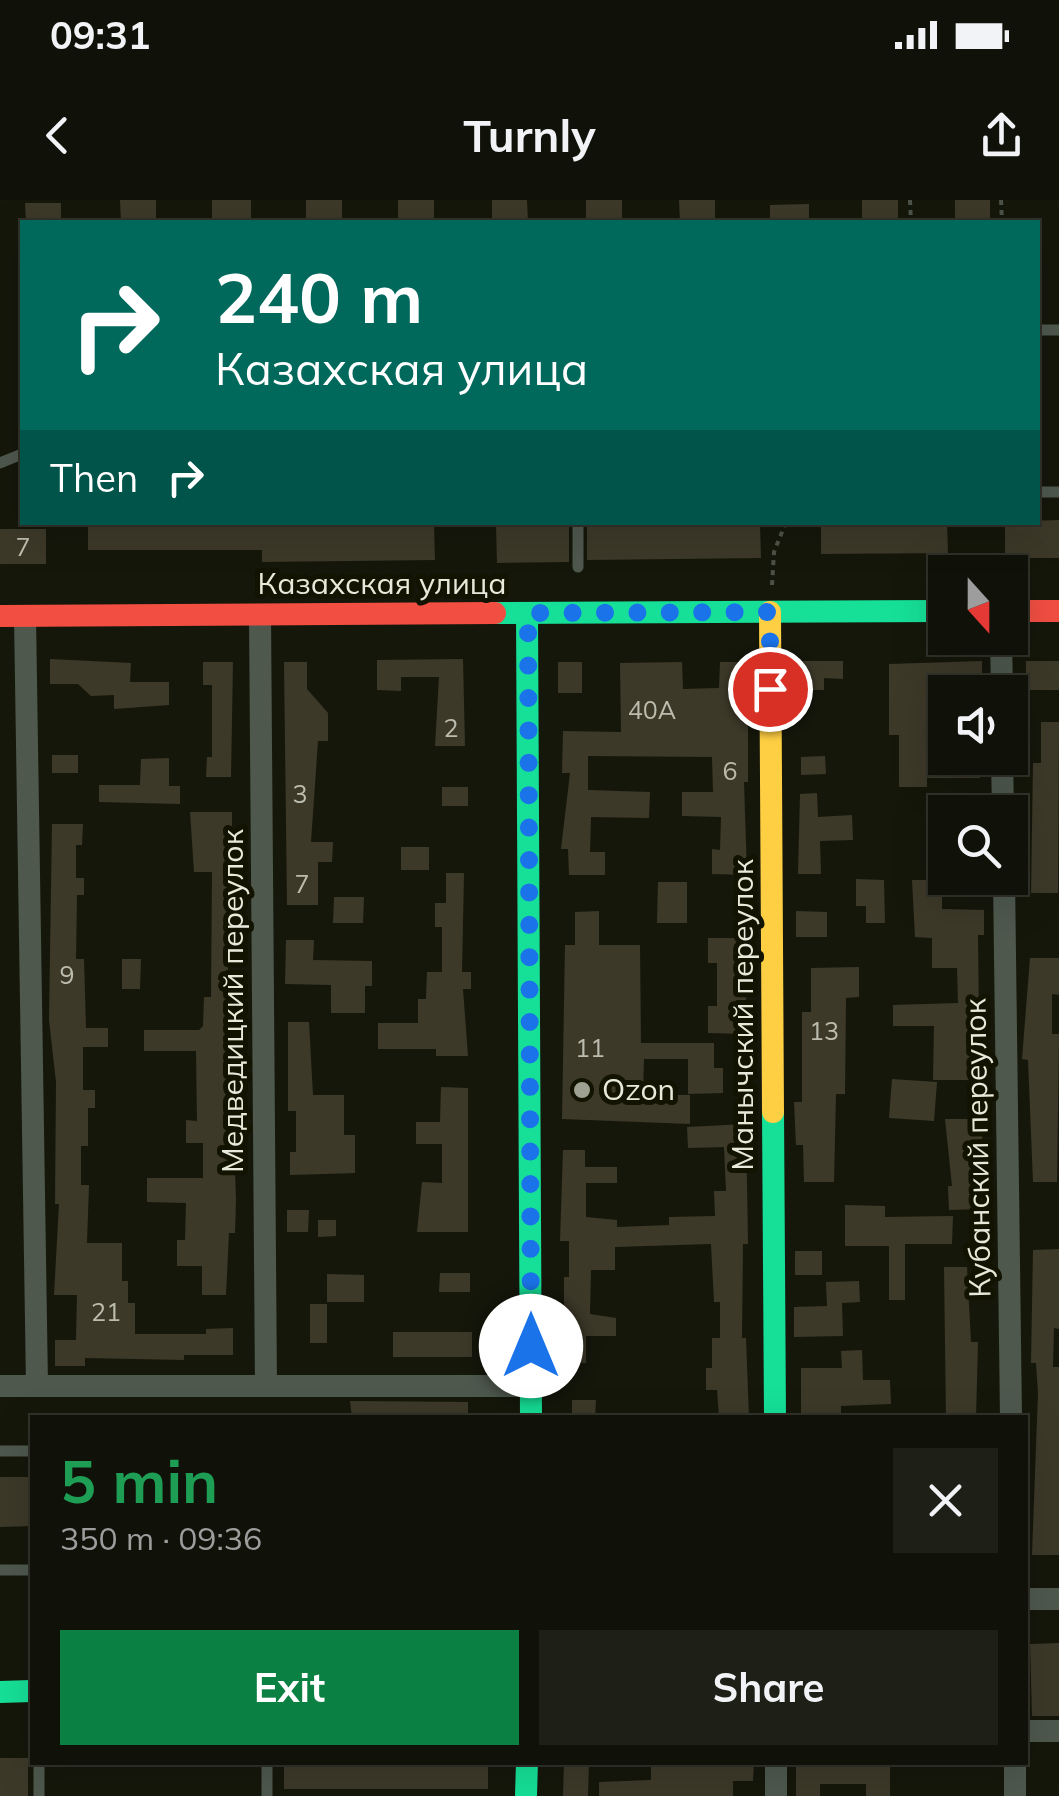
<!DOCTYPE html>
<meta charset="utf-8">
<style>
:root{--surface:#101108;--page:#1e1f16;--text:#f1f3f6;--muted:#9c9d9c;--line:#303129;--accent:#0b8043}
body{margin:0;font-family:Mulish,sans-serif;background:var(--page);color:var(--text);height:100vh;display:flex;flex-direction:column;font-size:38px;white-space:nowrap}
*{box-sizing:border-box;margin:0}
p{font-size:32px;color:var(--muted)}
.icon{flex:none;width:55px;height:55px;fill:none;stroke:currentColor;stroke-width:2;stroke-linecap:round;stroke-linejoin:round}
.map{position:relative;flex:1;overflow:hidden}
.side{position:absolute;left:30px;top:1215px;width:998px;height:350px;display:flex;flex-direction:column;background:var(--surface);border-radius:0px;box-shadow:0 10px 40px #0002,0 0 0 2px var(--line)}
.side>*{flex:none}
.banner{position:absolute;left:20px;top:20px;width:1020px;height:305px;border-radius:0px;box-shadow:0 10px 40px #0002,0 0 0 2px var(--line);background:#00695c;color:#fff;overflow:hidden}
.needle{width:65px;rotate:159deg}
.controls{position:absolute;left:928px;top:355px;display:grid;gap:20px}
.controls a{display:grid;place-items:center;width:100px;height:100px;border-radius:0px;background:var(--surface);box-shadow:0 10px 40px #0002,0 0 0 2px var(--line);font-size:50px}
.pin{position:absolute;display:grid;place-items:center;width:85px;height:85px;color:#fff;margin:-42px;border:5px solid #fff;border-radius:50%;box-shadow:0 2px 10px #0007}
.me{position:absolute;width:110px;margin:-55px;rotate:0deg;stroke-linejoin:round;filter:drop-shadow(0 0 8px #0008)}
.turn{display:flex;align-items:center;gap:35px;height:210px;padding:0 30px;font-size:45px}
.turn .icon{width:130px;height:130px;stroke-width:2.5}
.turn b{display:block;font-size:70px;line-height:85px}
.then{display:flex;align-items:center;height:95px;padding:0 30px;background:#0003;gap:20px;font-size:38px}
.round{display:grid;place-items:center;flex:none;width:105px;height:105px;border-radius:0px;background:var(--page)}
.headline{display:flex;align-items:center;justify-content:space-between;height:170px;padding:0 30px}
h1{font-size:60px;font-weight:700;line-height:75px;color:#1e9e55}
.button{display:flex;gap:20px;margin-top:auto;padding:20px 30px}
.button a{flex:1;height:115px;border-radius:0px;background:var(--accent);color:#fff;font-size:40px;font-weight:700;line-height:115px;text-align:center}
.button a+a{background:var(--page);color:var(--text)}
.status{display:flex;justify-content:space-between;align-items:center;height:70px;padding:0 50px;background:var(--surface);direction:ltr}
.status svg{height:28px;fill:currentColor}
header{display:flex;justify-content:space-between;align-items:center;height:130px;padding:0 30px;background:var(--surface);font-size:45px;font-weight:700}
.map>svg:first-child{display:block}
.building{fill:#3d3929}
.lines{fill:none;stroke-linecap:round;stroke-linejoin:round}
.path{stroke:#4c5247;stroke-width:4;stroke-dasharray:5 5;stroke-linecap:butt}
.lane{stroke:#4e584d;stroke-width:11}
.street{stroke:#4e584d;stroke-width:22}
.fast{stroke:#16e098;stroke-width:22}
.slow{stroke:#ffcf43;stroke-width:22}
.jam{stroke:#f24e42;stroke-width:22}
.route{stroke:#1a73e8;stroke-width:18;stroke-dasharray:0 32.4}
.poi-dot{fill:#9ea092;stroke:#121300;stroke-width:4}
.labels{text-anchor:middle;stroke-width:10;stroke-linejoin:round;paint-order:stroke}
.number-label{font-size:25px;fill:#bcbdae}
.street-label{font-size:30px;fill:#e7e9da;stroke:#121300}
.poi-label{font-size:30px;fill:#e7e9da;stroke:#121300;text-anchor:start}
</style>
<div class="status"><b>09:31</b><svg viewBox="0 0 49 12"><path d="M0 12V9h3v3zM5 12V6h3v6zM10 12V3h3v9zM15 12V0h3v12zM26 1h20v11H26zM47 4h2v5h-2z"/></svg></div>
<header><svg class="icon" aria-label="back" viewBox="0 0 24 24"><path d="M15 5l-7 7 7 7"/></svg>Turnly<svg class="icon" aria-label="share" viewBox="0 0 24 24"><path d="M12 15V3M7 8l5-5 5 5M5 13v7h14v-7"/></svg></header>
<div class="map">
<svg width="1059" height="1596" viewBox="0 0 1059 1596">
<rect width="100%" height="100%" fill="#16170b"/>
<g class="building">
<polygon points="120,0 156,0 156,22 121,22"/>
<rect x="212" y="0" width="39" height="22"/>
<rect x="306" y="0" width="36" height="22"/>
<rect x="398" y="0" width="36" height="22"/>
<polygon points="492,0 527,0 528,22 492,22"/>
<rect x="586" y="0" width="36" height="22"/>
<polygon points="679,0 715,0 715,22 680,22"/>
<rect x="862" y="0" width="36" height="22"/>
<rect x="955" y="0" width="35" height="22"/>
<polygon points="25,3 61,3 61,22 26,22"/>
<polygon points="809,4 809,22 770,22 770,5"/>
<polygon points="1059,320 1059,358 1005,358 1005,322"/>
<polygon points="88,322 434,325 435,360 262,362 262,350 88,350"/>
<polygon points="821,322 947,322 948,353 821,354"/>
<polygon points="496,324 569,324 569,362 497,363"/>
<polygon points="760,324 761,358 587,360 587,325"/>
<rect x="0" y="329" width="46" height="35"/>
<polygon points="50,459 131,463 130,482 169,482 169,505 114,509 114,495 91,496 78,484 50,484"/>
<polygon points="463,459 465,546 435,546 439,477 401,477 401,491 377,490 377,460"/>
<polygon points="798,461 843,461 843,479 824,478 824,490 798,490"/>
<polygon points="982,461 982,492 929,492 928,558 980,558 980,578 927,578 927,587 899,587 899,535 889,535 889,464"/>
<rect x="1026" y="461" width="33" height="29"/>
<polygon points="203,462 233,462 231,577 206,577 207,557 212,557 212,485 203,485"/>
<polygon points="284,462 307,462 307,489 328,513 328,541 318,541 311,642 333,642 332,662 318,662 318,705 287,705"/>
<rect x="558" y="462" width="24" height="31"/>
<polygon points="682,462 683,489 719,488 720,462 744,462 743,515 748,515 748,582 744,582 747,675 712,674 712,649 720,650 721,617 682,616 682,592 713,592 712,557 588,556 588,590 650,592 649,618 591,617 590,652 605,652 605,675 569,675 568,649 561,649 570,573 562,573 563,531 621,532 620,463"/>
<polygon points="1041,522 1059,522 1058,693 1031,693 1033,563 1041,563"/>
<rect x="52" y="555" width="26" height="18"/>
<polygon points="825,556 826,574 801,575 801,557"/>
<polygon points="169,558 169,586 180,586 180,604 99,602 99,585 140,585 141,559"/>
<rect x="442" y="587" width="26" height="19"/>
<polygon points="817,593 818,617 852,615 853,640 820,641 821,674 798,674 800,594"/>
<polygon points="190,612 232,612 232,650 236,650 236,720 228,720 228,772 236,1000 235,1033 229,1033 226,1095 202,1095 202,1066 177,1066 177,1040 185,1040 186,1003 147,1002 147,978 203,978 203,943 186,943 186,920 197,921 196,851 144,851 144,830 199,830 203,826 204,797 211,797 212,672 194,672"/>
<polygon points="52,624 83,624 82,645 76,645 76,678 84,678 84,695 77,695 76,759 84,759 86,828 108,828 108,847 83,847 83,890 95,890 95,908 88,908 88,946 81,946 81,985 89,985 87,1043 122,1043 122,1081 128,1081 128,1103 135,1103 135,1134 206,1134 206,1129 233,1128 233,1155 184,1155 184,1160 85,1158 85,1166 55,1166 55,1140 76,1140 77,1095 54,1095 59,1004 55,1004 56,882 49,820"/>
<rect x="401" y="647" width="28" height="23"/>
<polygon points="446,673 464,673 462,772 471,772 471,789 463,789 468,856 436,856 436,849 378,849 378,823 418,823 418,799 426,799 427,772 442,772 442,727 435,727 435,703 446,703"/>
<polygon points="856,679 884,680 885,723 866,723 866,706 856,706"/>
<polygon points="912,680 942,680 942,709 984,710 984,735 978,735 979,826 972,827 971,860 979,860 979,880 933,880 934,826 893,826 893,805 958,803 957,768 932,768 932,738 915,737"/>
<polygon points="658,682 687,682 687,723 657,723"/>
<polygon points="334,697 364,697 363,723 333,723"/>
<polygon points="599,711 599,745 640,745 641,843 714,843 714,868 723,868 723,893 688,894 688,859 644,859 643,895 690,895 690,924 562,919 565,745 575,745 575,712"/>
<polygon points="796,711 827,712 827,737 796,737"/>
<polygon points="708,738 748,738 745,834 708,833 708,806 717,806 717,763 708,763"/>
<polygon points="286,740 314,740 313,760 372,761 372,786 365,786 365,813 331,813 331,785 285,784"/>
<polygon points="1030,758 1059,758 1059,795 1052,794 1052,834 1059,834 1057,982 1033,982 1028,860 1022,859"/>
<polygon points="122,759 141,759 140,789 122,789"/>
<polygon points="859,767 859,797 846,798 845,894 836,894 834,982 804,982 803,945 796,945 794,902 802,902 802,812 811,812 811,768"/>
<polygon points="288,822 309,822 313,895 344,895 344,935 355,935 355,973 290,975 290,952 296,952 296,911 288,911"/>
<polygon points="892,879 937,882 934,921 889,918"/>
<polygon points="441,887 468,888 468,1032 417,1032 422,982 442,983 442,944 416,944 416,922 440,922"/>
<polygon points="945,919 982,919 983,1009 949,1010 948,986 952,986"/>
<polygon points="746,924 748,1044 743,1044 742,1138 746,1138 749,1218 719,1218 717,1190 706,1190 706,1168 712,1168 712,1138 720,1138 720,1102 714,1102 711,1044 615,1047 615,1070 591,1070 590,1114 616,1118 616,1136 586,1136 586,1163 564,1163 564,1077 569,1077 569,1041 560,1041 563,950 585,950 585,967 617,967 617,983 586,983 586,1017 617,1020 617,1027 669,1025 669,1017 715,1016 714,991 726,991 724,947 688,948 687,927"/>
<polygon points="845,1005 885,1006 885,1017 953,1016 952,1044 905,1044 905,1100 889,1100 889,1046 845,1046"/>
<polygon points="287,1010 309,1010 308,1032 287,1032"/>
<polygon points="318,1020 336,1020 336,1036 318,1037"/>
<polygon points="1059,1049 1059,1129 1054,1128 1053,1167 1059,1167 1059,1355 1032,1355 1038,1193 1036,1163 1031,1163 1033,1050"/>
<rect x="795" y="1051" width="27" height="24"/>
<polygon points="944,1067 967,1067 971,1142 978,1142 976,1218 946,1218"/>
<polygon points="440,1073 470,1073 470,1092 439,1092"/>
<polygon points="327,1074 364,1075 364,1102 327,1102"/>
<polygon points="859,1081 860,1102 842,1103 843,1136 794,1137 794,1107 827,1106 826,1082"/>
<rect x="310" y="1104" width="17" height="39"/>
<rect x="393" y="1132" width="79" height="25"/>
<polygon points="862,1150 863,1180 890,1180 891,1204 841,1206 841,1218 801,1218 801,1168 842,1168 841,1151"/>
<polygon points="572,1200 596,1200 595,1218 572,1218"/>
<polygon points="350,1201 468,1202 468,1218 352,1218"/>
<polygon points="0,1277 32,1277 32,1326 0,1327"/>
<polygon points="1059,1443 1059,1516 1032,1516 1030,1444"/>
<rect x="0" y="1558" width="28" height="38"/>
<rect x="284" y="1562" width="204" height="27"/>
<polygon points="564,1562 589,1562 588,1596 563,1596"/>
<polygon points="651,1562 754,1562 753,1581 733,1581 733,1596 599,1596 599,1582 651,1580"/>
<polygon points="796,1562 890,1564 890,1596 866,1596 866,1584 820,1584 820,1596 796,1596"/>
</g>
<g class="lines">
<g class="path">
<polyline points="910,0 911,22"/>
<polyline points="1001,0 1002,22"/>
<polyline points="772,385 774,352 786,322"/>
</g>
<g class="lane">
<polyline points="1038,130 1059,130"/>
<polyline points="0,263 22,254"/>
<polyline points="1038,292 1059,292"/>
<polyline points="578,322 578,367"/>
<polyline points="0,1251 32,1251"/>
<polyline points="0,1370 32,1370"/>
<polyline points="39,1562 39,1596"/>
<polyline points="267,1562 267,1596"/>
</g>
<g class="street">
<polyline points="260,415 266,1186"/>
<polyline points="25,416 37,1186"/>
<polyline points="1001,438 1002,492"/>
<polyline points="1002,558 1003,612"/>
<polyline points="1004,678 1011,1218"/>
<polyline points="0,1186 532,1186"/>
<polyline points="1025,1399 1059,1399"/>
<polyline points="1025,1531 1059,1531"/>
<polyline points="776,1596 776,1562"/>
<polyline points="1015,1596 1015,1562"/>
</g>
<g class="fast">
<polyline points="495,413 945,411"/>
<polyline points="527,413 531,1218"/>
<polyline points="773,912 775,1218"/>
<polyline points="0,1492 32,1491"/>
<polyline points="526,1596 527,1562"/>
</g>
<polyline class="slow" points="770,412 773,912"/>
<g class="jam">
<polyline points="1010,411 1059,411"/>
<polyline points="0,416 495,413"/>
</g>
</g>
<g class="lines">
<polyline class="route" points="531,1146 528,413 770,412 770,489"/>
</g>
<circle class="poi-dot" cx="582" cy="890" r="10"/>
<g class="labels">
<g class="number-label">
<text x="23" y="356">7</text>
<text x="652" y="519">40А</text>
<text x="451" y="537">2</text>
<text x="730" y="580">6</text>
<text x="300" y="603">3</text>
<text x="302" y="693">7</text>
<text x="67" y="784">9</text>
<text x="824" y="840">13</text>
<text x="590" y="857">11</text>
<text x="106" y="1121">21</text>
</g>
<g class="street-label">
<text x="382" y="394">Казахская улица</text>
<text transform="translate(233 801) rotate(-90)" y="10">Медведицкий переулок</text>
<text transform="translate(743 815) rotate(-90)" y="10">Манычский переулок</text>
<text transform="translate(978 948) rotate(-91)" y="10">Кубанский переулок</text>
</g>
<g class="poi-label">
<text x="602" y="900">Ozon</text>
</g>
</g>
</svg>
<div class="controls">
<a><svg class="needle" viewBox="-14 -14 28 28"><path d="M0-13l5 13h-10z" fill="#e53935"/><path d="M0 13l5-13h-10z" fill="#9c9d9c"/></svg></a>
<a><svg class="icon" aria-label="sound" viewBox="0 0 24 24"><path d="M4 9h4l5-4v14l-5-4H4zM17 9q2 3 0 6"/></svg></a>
<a><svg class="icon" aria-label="search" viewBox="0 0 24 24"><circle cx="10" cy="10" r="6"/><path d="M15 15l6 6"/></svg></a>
</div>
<div class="pin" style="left:770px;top:489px;background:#d93025"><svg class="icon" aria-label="arrive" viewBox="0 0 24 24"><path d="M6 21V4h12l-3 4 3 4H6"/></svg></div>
<svg class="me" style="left:531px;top:1146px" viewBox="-20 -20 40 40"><circle r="19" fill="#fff"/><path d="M0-13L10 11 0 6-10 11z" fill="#1a73e8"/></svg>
<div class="banner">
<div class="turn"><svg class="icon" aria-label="right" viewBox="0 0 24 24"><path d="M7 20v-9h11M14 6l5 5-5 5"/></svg><div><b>240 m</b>Казахская улица</div></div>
<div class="then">Then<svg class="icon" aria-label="right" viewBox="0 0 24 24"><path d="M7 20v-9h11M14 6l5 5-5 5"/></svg></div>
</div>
<section class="side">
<div class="headline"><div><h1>5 min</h1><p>350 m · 09:36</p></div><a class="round"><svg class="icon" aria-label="close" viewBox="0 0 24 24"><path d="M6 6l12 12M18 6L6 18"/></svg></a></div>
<div class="button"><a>Exit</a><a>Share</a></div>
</section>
</div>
